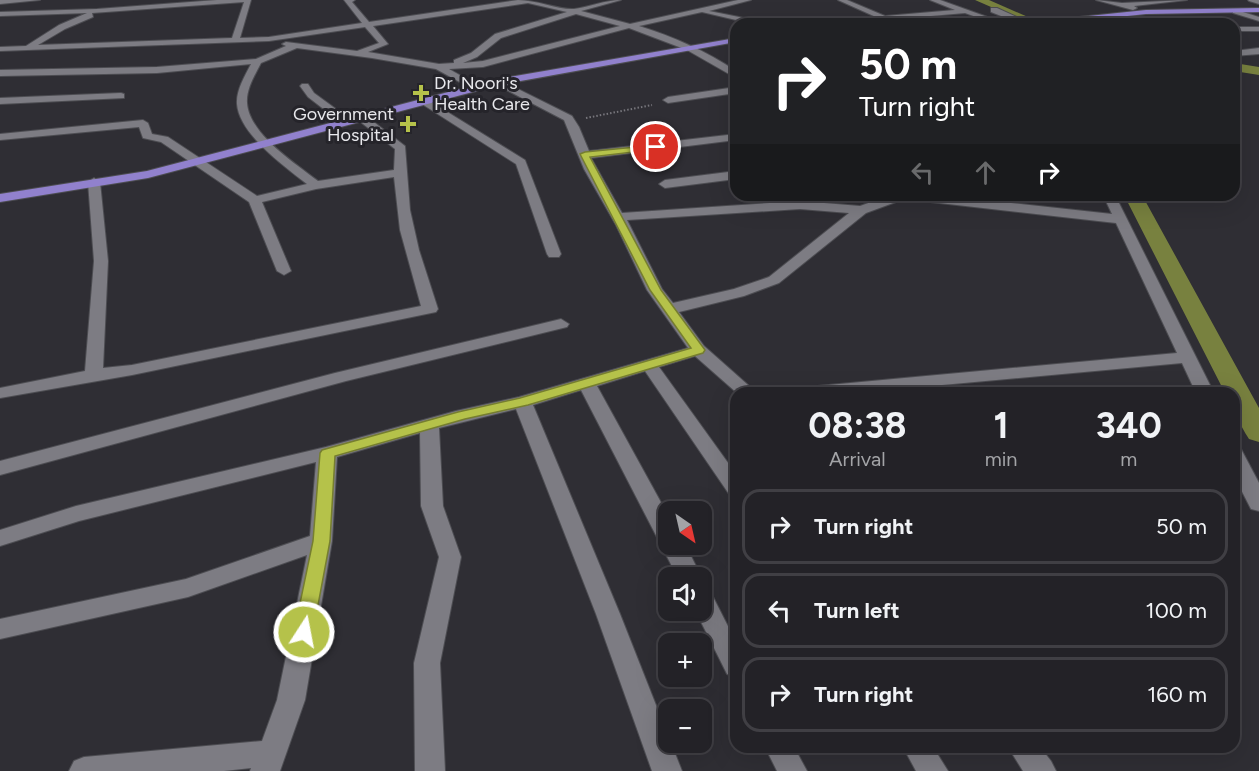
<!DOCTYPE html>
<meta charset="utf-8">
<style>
:root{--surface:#232227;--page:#2f2f33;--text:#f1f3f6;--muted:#a3a4a7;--line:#403f44}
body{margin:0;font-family:Figtree,sans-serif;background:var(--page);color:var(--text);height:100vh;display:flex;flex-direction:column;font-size:22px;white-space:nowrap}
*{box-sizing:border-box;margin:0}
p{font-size:20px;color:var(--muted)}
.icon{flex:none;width:33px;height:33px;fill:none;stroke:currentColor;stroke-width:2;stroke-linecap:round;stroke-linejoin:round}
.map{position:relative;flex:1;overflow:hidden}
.drawer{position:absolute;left:730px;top:387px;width:510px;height:366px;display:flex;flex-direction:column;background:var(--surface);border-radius:18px;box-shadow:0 6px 24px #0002,0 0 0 2px var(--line)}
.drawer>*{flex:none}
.top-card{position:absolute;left:730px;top:18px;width:510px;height:183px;border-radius:18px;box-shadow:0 6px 24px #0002,0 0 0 2px var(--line);background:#202124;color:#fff;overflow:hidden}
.needle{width:39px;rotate:146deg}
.fabs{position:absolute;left:658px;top:501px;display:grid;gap:12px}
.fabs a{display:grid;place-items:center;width:54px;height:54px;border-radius:12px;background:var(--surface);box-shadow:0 6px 24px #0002,0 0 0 2px var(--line);font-size:30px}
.pin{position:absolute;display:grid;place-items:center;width:51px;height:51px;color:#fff;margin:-26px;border:3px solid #fff;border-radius:50%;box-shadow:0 2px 6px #0007}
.me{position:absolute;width:66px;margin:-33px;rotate:11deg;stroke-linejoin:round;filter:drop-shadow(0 0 4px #0008)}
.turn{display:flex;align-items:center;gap:21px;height:126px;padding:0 30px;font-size:27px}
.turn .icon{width:78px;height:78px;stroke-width:2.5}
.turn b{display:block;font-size:42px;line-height:51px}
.lanes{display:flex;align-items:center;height:57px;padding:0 30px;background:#0003;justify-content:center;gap:30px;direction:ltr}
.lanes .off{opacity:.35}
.eta{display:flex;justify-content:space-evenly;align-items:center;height:102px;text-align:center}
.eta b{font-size:36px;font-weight:700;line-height:42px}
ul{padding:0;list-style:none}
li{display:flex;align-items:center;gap:18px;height:75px;margin:0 12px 9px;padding:0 18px;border:3px solid var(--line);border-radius:18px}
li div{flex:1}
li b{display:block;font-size:22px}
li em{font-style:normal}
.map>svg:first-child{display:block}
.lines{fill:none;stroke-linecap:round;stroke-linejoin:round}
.canal{fill:#78813f;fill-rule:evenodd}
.minor-casing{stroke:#4d4d52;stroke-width:2}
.major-casing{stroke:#4d4d52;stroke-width:2}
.path{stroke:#77767c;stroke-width:2;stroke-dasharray:1.5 2;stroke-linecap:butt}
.minor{fill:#7d7c83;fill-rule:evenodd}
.major{fill:#9181cd;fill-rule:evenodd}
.route{fill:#b5c24a;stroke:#767e30;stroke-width:1.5}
.poi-dot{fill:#b5c24a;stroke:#25242a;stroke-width:2}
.labels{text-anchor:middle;stroke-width:6;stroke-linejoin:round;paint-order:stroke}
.far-poi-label{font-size:18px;fill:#e8e8ec;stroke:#25242a;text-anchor:start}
</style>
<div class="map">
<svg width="1259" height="771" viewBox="0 0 1259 771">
<rect width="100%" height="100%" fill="#2f2e34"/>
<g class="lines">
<g class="canal">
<polygon points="975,0 989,0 1044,24 1030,24"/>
<polygon points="1234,63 1259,67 1259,75 1234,71"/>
<path d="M1124,195H1142L1259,408V442L1249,439C1239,424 1234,411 1234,393H1225Z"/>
</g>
<defs>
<g id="minor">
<polygon points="0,0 40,0 0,4"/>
<path d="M217,0H251L240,38L269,37L362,23L344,0H355L352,2L369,22L518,0C536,0 559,10 574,9C590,7 605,0 621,0L581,11L630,24L738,0H751L709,11L749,19L876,17L838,0H847L885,16L955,10L930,0H940L1007,24H996L965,13L862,22L749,23L702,12L639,26C674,37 706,51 736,71V78L687,50L629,28L483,67L449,69L479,86V90L476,91L436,69L372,58L297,48L261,63C255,75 246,89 247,103C249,134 296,164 318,181L394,170L395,149L358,120V116H366L405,146L410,210L419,250L438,309L436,312L132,375L0,398V388L85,371L94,261L88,182L94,178L100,182L108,261L103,368L132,365L421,306L400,230L394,177L316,189L262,202L291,271L284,275L277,271L249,202L161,142L143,138L139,127L0,140V134L143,120L148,123L152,134L168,137L257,196L307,184C285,167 239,134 237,104C236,90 245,76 251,64L157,73L0,76V70L157,67L256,59L286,46L282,44L286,42L357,51L379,43L365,27L269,41L0,51V47L26,46L59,25L87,13L0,16V12L97,9ZM244,2L232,38L38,45L65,29L93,17L92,13ZM528,3L567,12L495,34L471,53L454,60V63L439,64L368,52L388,44L373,26ZM576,14L620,26L483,61L463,63L477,57L501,38Z"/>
<polygon points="1096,0 1122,3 1187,0 1134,6 1137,8 1133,10"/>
<polygon points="1248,0 1259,0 1259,4 1249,1"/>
<polygon points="991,8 997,8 1032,24 1021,24 991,12"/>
<polygon points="1233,9 1259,17 1259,21 1233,13"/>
<rect x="1234" y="27" width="25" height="4"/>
<polygon points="1259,48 1259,54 1234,56 1234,51"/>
<path d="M498,79L572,116L579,127L589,151L736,134V140L591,158L622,213L800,201L860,206L891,195H937L1112,214L1103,195H1115L1214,393H1196L1182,363L855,393H787L790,389L796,388L1177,353L1116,223L904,199L866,213L779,283L744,296L679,312L704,346L757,393H737L695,356L659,367L736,474V496L729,494L645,371L597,386L669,517V544H685L702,578H678L581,390L533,405L620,614L682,771H652L596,614L516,409L439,428L443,506L461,557L440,663L445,771H415L414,663L439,557L421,506L420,433L337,457L332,541L305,700L280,771H250L251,768L224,771H69L74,761L84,757L262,741L277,700L307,555L188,597L0,639V619L186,579L310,536L316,462L79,521L0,546V530L76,506L326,447L456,411L519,397L688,348L647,290L616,225L584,169L564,120L495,84V80ZM800,209L849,213L769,277L734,289L673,303L662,289L627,220Z"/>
<polygon points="302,84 308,84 314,93 351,120 351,124 343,124 308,97 300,86"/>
<polygon points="736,87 736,93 668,103 663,100 668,97"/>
<polygon points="121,93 124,94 124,98 0,104 0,98"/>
<polygon points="422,100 428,100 525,160 561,254 559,257 549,257 547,254 516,164 422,104"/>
<polygon points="736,171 736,179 665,188 659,184 665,180"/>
<polygon points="561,319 569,324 567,327 346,381 0,475 0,461 335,373"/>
<polygon points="1234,448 1241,449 1259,483 1259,511 1251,509 1234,476"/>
<polygon points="702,590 711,593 736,642 736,677 727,674 695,610 702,610"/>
<polygon points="765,747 794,747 807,771 777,771"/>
<polygon points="903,747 933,747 948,771 916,771"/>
<polygon points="1008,747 1040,747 1051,761 1056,771 1023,771"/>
</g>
<g id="major">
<polygon points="1259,8 1259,12 1146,14 1053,24 1027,24 1031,22 1146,10"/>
<polygon points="736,38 736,42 499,85 148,178 0,202 0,194 147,171 498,79"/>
</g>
</defs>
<use href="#minor" class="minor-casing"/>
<use href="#major" class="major-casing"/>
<polyline class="path" points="586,118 652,105"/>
<use href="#minor" class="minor"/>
<use href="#major" class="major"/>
</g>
<polygon class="route" points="656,145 660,147 659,149 590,157 661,290 705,350 703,353 528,405 465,419 335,456 330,541 313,632 311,637 304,640 297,637 294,632 313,541 320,453 322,450 458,412 520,398 691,348 650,290 580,154 585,152"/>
<g class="poi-dot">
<path d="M418 84h6v6h6v6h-6v6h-6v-6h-6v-6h6z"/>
<path d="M405 115h6v6h6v6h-6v6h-6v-6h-6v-6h6z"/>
</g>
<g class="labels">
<g class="far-poi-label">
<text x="434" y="89">Dr. Noori's<tspan x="434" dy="21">Health Care</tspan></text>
<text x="394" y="120" text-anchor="end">Government<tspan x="394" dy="21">Hospital</tspan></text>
</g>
</g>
</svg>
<div class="fabs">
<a><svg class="needle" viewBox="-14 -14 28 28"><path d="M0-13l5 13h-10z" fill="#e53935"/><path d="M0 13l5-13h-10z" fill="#a3a4a7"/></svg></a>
<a><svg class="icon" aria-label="sound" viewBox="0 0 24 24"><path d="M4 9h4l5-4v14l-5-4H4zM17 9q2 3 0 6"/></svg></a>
<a>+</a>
<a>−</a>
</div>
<div class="pin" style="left:656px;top:147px;background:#d93025"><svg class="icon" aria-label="arrive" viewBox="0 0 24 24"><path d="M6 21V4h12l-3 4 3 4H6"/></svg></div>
<svg class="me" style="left:304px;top:632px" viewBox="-20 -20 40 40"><circle r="17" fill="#b5c24a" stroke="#fff" stroke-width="3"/><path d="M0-11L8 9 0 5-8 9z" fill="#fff"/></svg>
<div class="top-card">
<div class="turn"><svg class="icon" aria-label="right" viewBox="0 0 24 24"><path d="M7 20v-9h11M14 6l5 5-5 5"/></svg><div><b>50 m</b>Turn right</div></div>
<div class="lanes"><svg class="icon off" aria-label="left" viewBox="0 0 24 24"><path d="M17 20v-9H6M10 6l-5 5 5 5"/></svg><svg class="icon off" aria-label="ahead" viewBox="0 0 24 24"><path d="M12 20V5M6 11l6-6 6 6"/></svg><svg class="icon" aria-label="right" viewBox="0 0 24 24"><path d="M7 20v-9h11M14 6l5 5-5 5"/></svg></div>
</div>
<section class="drawer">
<div class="eta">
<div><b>08:38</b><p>Arrival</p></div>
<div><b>1</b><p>min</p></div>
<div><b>340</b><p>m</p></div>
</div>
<ul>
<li><svg class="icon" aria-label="right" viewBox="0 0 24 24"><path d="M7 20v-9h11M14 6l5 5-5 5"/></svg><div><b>Turn right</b></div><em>50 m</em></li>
<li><svg class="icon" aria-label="left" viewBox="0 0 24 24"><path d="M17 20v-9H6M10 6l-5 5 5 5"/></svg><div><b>Turn left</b></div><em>100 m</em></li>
<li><svg class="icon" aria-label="right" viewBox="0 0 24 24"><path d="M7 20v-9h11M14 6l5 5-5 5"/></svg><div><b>Turn right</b></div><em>160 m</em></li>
</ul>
</section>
</div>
